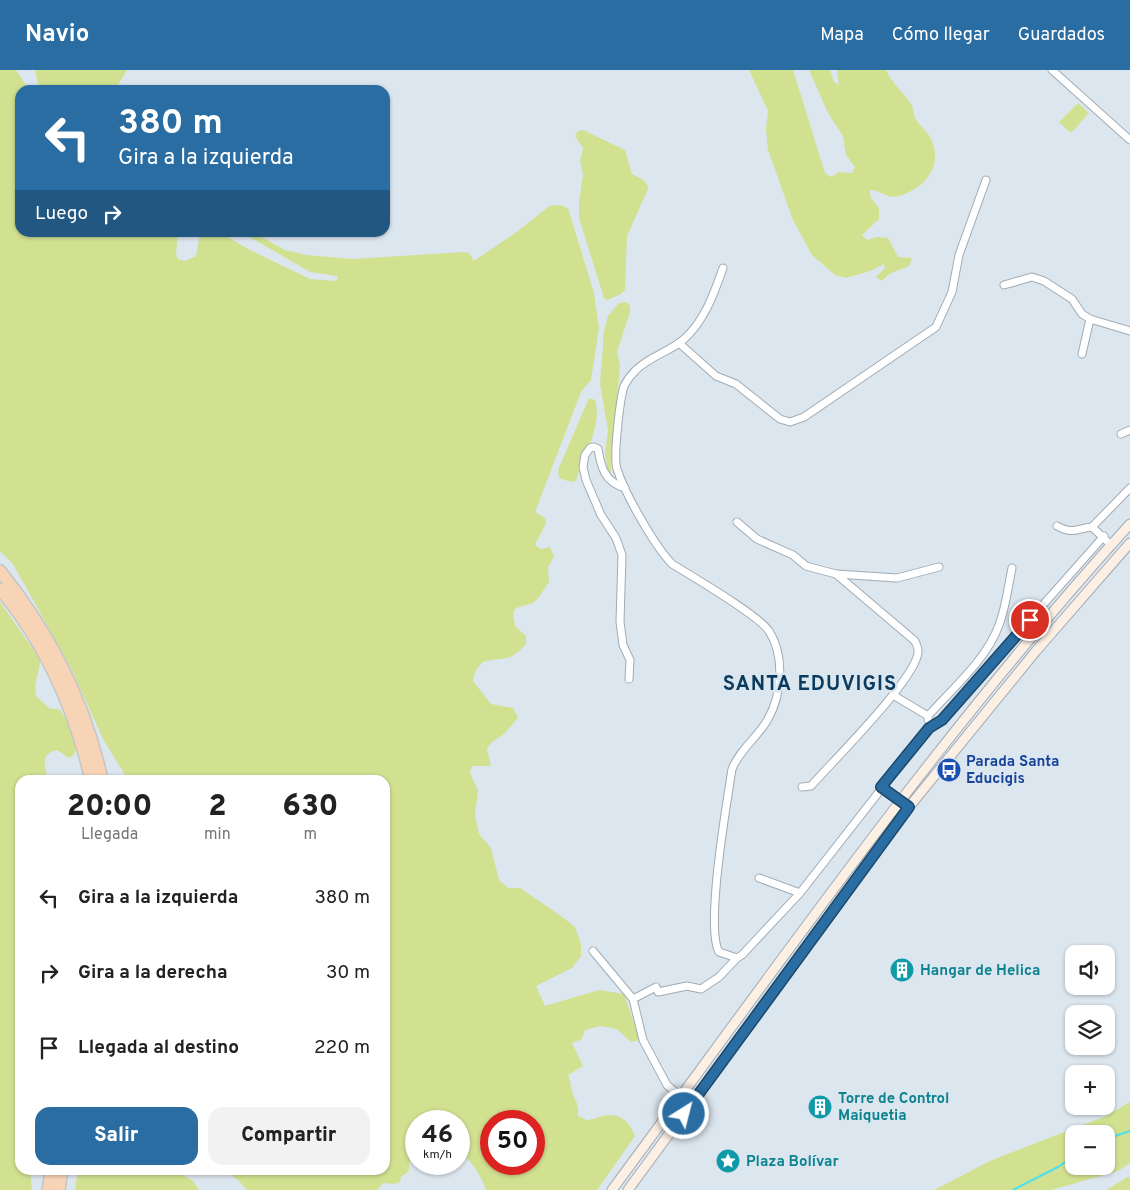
<!DOCTYPE html>
<html lang="es">
<meta charset="utf-8">
<style>
:root{--surface:#fff;--page:#f2f2f2;--text:#222;--muted:#767676;--accent:#2a6da2}
body{margin:0;font-family:Overpass,sans-serif;background:var(--page);color:var(--text);height:100vh;display:flex;flex-direction:column;font-size:19px;white-space:nowrap}
*{box-sizing:border-box;margin:0}
p{font-size:16px;color:var(--muted)}
.icon{flex:none;width:28px;height:28px;fill:none;stroke:currentColor;stroke-width:2;stroke-linecap:round;stroke-linejoin:round}
.map{position:relative;flex:1;overflow:hidden}
.side{position:absolute;left:15px;top:705px;width:375px;height:400px;display:flex;flex-direction:column;background:var(--surface);border-radius:15px;box-shadow:0 1px 4px #0004}
.side>*{flex:none}
.hud{position:absolute;left:15px;top:15px;width:375px;height:152px;border-radius:15px;box-shadow:0 1px 4px #0004;background:#2a6da2;color:#fff;overflow:hidden}
.fabs{position:absolute;left:1065px;top:875px;display:grid;gap:10px}
.fabs a{display:grid;place-items:center;width:50px;height:50px;border-radius:10px;background:var(--surface);box-shadow:0 1px 4px #0004;font-size:25px}
.speed{position:absolute;left:405px;top:1040px;display:flex;gap:10px;font-size:25px;font-weight:700;text-align:center}
.speed>*{display:grid;place-content:center;width:65px;height:65px;border-radius:50%;background:var(--surface);box-shadow:0 1px 4px #0004;line-height:1}
.speed small{font-size:12px;font-weight:400}
.speed .limit{border:8px solid #d22;background:#fff;color:#111}
.pin{position:absolute;display:grid;place-items:center;width:42px;height:42px;color:#fff;margin:-21px;border:2px solid #fff;border-radius:50%;box-shadow:0 1px 5px #0007}
.me{position:absolute;width:55px;margin:-28px;rotate:36deg;stroke-linejoin:round;filter:drop-shadow(0 0 4px #0008)}
.turn{display:flex;align-items:center;gap:18px;height:105px;padding:0 20px;font-size:22px}
.turn .icon{width:65px;height:65px;stroke-width:2.5}
.turn b{display:block;font-size:35px;line-height:42px}
.then{display:flex;align-items:center;height:48px;padding:0 20px;background:#0003;gap:10px;font-size:19px}
.eta{display:flex;justify-content:space-evenly;align-items:center;height:85px;text-align:center}
.eta b{font-size:30px;font-weight:800;line-height:35px}
.action{display:flex;gap:10px;margin-top:auto;padding:10px 20px}
.action a{flex:1;height:58px;border-radius:15px;background:var(--accent);color:#fff;font-size:20px;font-weight:800;line-height:58px;text-align:center}
.action a+a{background:var(--page);color:var(--text)}
ul{padding:0;list-style:none}
li{display:flex;align-items:center;gap:15px;height:75px;padding:0 20px}
li div{flex:1}
li b{display:block;font-size:19px}
li em{font-style:normal}
header{display:flex;align-items:center;gap:30px;box-sizing:border-box;height:70px;padding:0 25px;background:var(--accent);color:#fff}
header strong{font-size:24px}
nav{display:flex;gap:28px;margin-inline-start:auto;font-size:18px}
.map>svg:first-child{display:block}
.green{fill:#d1e190;fill-rule:evenodd}
.lines{fill:none;stroke-linecap:round;stroke-linejoin:round}
.stream{stroke:#4be0f1;stroke-width:2}
.minor-casing{stroke:#a1abb4;stroke-width:9}
.secondary-casing{stroke:#a1abb4;stroke-width:11}
.trunk-casing{stroke:#c4c5c5;stroke-width:14}
.minor{stroke:#fff;stroke-width:7}
.secondary{stroke:#fcefe4;stroke-width:9}
.trunk{stroke:#f8d4b7;stroke-width:11}
.route-casing{stroke:#1b4769;stroke-width:12}
.route{stroke:#2a6da2;stroke-width:9}
.labels{text-anchor:middle;stroke-width:5;stroke-linejoin:round;paint-order:stroke}
.transit-label{font-size:15px;font-weight:bold;fill:#164399;stroke:#dce6ef;text-anchor:start}
.culture-label{font-size:15px;font-weight:bold;fill:#0d838f;stroke:#dce6ef;text-anchor:start}
.district-label{font-size:20px;font-weight:bold;letter-spacing:1px;fill:#0a3b5f;stroke:#dce6ef}
</style>
<header>
<strong>Navio</strong>
<nav><a>Mapa</a><a>Cómo llegar</a><a>Guardados</a></nav>
</header>
<div class="map">
<svg width="1130" height="1120" viewBox="0 0 1130 1120">
<rect width="100%" height="100%" fill="#dce6ef"/>
<g class="green">
<path d="M0,0H16L29,20H20V162L178,163L176,184L178,189L185,191L196,186L200,163H221L250,180L310,209L336,211L338,208L337,206L310,202L248,166V163H254L285,180L306,185L352,189L464,182L469,183L474,191L518,161L549,136L560,135L568,138L594,223L599,258L591,310L581,322L535,442L545,448L546,453L535,475L541,479L550,477L554,487L548,497L549,512L539,527L533,533L516,538L513,543L515,556L526,566V574C508,594 505,586 483,592C477,598 474,602 473,611L491,634L513,638L518,648L504,664L492,672L487,679L491,696H472L470,702L478,721L475,745L479,764L491,778L499,810L508,818H520L561,846L575,857L581,874V886L572,898L536,916L545,936L599,920L624,924L640,970L631,972L617,959L600,956L585,960L582,969L564,976L572,973L583,996L568,1005C571,1011 570,1015 572,1021C575,1031 579,1033 578,1046L587,1050C594,1050 597,1047 603,1046C619,1042 630,1052 635,1066L597,1120H486C481,1105 471,1090 459,1081V1051H416V1091L409,1092V1101L401,1107L400,1112L394,1114L383,1113L377,1120H247L238,1110L222,1100H385V710H128L103,669L70,596L13,494L0,481ZM491,1051H534V1094H491Z"/>
<polygon points="35,0 127,0 118,15 120,20 39,20"/>
<path d="M749,0H793L825,103L831,107L839,102L852,103L855,97L846,85L843,66L828,43L809,0H830L834,12L839,15L837,0H886C892,14 903,21 911,34C914,39 913,46 917,51C921,57 928,62 931,69C943,95 927,116 902,125C888,131 880,119 870,120L871,128L879,138V149L862,165L867,170L877,167L888,168L898,187L912,188L909,196L889,204L882,211L876,207L885,198L884,194L870,201L846,208L835,205L812,185L793,150L768,80L766,59L768,41Z"/>
<polygon points="1078,33 1089,43 1071,63 1059,52"/>
<path d="M583,60L625,80L632,104C639,108 648,110 648,119L627,166L625,220L621,224L607,230L604,228L579,148V132L583,104L580,91L583,78L575,66L578,61Z"/>
<polygon points="626,232 630,236 630,242 617,282 620,295 614,369 611,383 611,403 608,401 605,384 608,360 600,314 604,261 608,246 619,233"/>
<path d="M589,328L595,330C603,356 583,386 576,411L571,412L559,408L558,400Z"/>
<path d="M0,532L40,589C40,603 33,612 36,626L49,638L60,640C68,651 79,671 74,685L69,688L57,680C39,684 45,696 48,710H20V1100H30L32,1120H0Z"/>
<path d="M1130,1032V1093L1118,1101L1051,1120H934L992,1090L1106,1046ZM1074,1064H1106V1096H1074Z"/>
<polygon points="78,1100 173,1100 192,1110 199,1120 75,1120"/>
<polygon points="1128,1107 1130,1107 1130,1120 1106,1120"/>
</g>
<g class="lines">
<g class="stream">
<polyline points="1106,1069 1130,1061"/>
<polyline points="1013,1120 1058,1097 1074,1086"/>
</g>
<defs>
<g id="minor">
<polyline points="1052,0 1130,70"/>
<path d="M723,198C714,224 704,252 683,270C669,282 648,287 635,301C631,305 626,312 624,316C620,329 613,387 617,399C625,424 654,475 672,494C693,507 757,544 769,561C785,586 782,624 768,649C758,667 740,679 732,699C727,733 705,856 719,882L737,888L742,885L800,823L929,658L941,650L1104,466"/>
<polyline points="1004,215 1032,207 1044,211 1072,229 1082,244 1090,249 1130,261"/>
<polyline points="679,273 716,306 736,314 780,349 790,352 804,347 936,257 952,222 959,185 986,110"/>
<polyline points="1082,284 1090,249"/>
<polyline points="1121,364 1130,360"/>
<path d="M625,418C605,412 601,398 598,379L594,377L590,378L585,385L583,397L586,410L601,445L616,468L622,485L620,552L623,575L630,590L629,609"/>
<path d="M737,452L757,469L793,485L806,496L836,504L915,571C916,574 919,579 918,582C917,608 831,693 811,716L802,717"/>
<path d="M1057,456C1074,465 1077,458 1092,457L1111,475"/>
<polyline points="1092,457 1130,418"/>
<polyline points="836,504 897,508 939,497"/>
<polyline points="893,625 928,646 928,650"/>
<path d="M928,646C952,619 987,589 999,555C1006,537 1008,517 1012,498"/>
<polyline points="881,717 909,737"/>
<polyline points="759,808 800,823"/>
<polyline points="593,881 633,929 643,970 667,1015 681,1027"/>
<polyline points="633,929 656,917 658,922 687,916 701,919 719,907 737,888"/>
</g>
<g id="secondary">
<path d="M612,1120C779,894 941,662 1130,454"/>
<polyline points="628,1120 909,737 1036,581 1130,473"/>
</g>
<g id="trunk">
<path d="M0,501C50,563 85,632 102,710"/>
<path d="M0,519C46,574 75,641 91,710"/>
<polyline points="48,1120 51,1100"/>
<polyline points="59,1120 62,1100"/>
</g>
</defs>
<use href="#minor" class="minor-casing"/>
<use href="#secondary" class="secondary-casing"/>
<use href="#trunk" class="trunk-casing"/>
<use href="#minor" class="minor"/>
<use href="#secondary" class="secondary"/>
<use href="#trunk" class="trunk"/>
</g>
<g class="lines">
<defs>
<polyline id="route" points="684,1044 909,737 881,717 929,658 942,650 1030,550"/>
</defs>
<use href="#route" class="route-casing"/>
<use href="#route" class="route"/>
</g>
<defs>
<symbol id="bus-disc" viewBox="-11 -11 22 22"><circle r="9.5" fill="#1a4fb4" stroke="#dce6ef"/><path d="M-5-6H5V4H4V6H2V4H-2V6H-4V4H-5ZM-3.5-4V0h7V-4ZM-3.5 1.2v1.5H-2V1.2ZM2 1.2v1.5H3.5V1.2Z" fill="#fff"/></symbol>
<symbol id="building-disc" viewBox="-11 -11 22 22"><circle r="9.5" fill="#0f9aa8" stroke="#dce6ef"/><path d="M-4-6H4V6H1V3H-1V6H-4ZM-2.5-4.3h1.7v1.8h-1.7ZM.8-4.3h1.7v1.8H.8ZM-2.5-1h1.7V.8h-1.7ZM.8-1h1.7V.8H.8Z" fill="#fff"/></symbol>
<symbol id="sight-disc" viewBox="-11 -11 22 22"><circle r="9.5" fill="#0f9aa8" stroke="#dce6ef"/><path d="M0-6L1.8-2.2L6-1.7L2.9 1.2L3.7 5.4L0 3.3L-3.7 5.4L-2.9 1.2L-6-1.7L-1.8-2.2Z" fill="#fff"/></symbol>
</defs>
<g fill-rule="evenodd">
<use href="#bus-disc" x="935" y="686" width="28" height="28"/>
<use href="#building-disc" x="888" y="886" width="28" height="28"/>
<use href="#building-disc" x="806" y="1023" width="28" height="28"/>
<use href="#sight-disc" x="714" y="1077" width="28" height="28"/>
</g>
<g class="labels">
<g class="transit-label">
<text x="966" y="696">Parada Santa<tspan x="966" dy="17">Educigis</tspan></text>
</g>
<g class="culture-label">
<text x="920" y="905">Hangar de Helica</text>
<text x="838" y="1033">Torre de Control<tspan x="838" dy="17">Maiquetia</tspan></text>
<text x="746" y="1096">Plaza Bolívar</text>
</g>
<g class="district-label">
<text x="810" y="620">SANTA EDUVIGIS</text>
</g>
</g>
</svg>
<div class="fabs">
<a><svg class="icon" aria-label="sound" viewBox="0 0 24 24"><path d="M4 9h4l5-4v14l-5-4H4zM17 9q2 3 0 6"/></svg></a>
<a><svg class="icon" aria-label="layers" viewBox="0 0 24 24"><path d="M12 4l9 5-9 5-9-5zM3 14l9 5 9-5"/></svg></a>
<a>+</a>
<a>−</a>
</div>
<div class="speed"><div>46<small>km/h</small></div><div class="limit">50</div></div>
<div class="pin" style="left:1030px;top:550px;background:#d93025"><svg class="icon" aria-label="arrive" viewBox="0 0 24 24"><path d="M6 21V4h12l-3 4 3 4H6"/></svg></div>
<svg class="me" style="left:684px;top:1044px" viewBox="-20 -20 40 40"><circle r="17" fill="#2a6da2" stroke="#fff" stroke-width="3"/><path d="M0-11L8 9 0 5-8 9z" fill="#fff"/></svg>
<div class="hud">
<div class="turn"><svg class="icon" aria-label="left" viewBox="0 0 24 24"><path d="M17 20v-9H6M10 6l-5 5 5 5"/></svg><div><b>380 m</b>Gira a la izquierda</div></div>
<div class="then">Luego<svg class="icon" aria-label="right" viewBox="0 0 24 24"><path d="M7 20v-9h11M14 6l5 5-5 5"/></svg></div>
</div>
<section class="side">
<div class="eta">
<div><b>20:00</b><p>Llegada</p></div>
<div><b>2</b><p>min</p></div>
<div><b>630</b><p>m</p></div>
</div>
<ul>
<li><svg class="icon" aria-label="left" viewBox="0 0 24 24"><path d="M17 20v-9H6M10 6l-5 5 5 5"/></svg><div><b>Gira a la izquierda</b></div><em>380 m</em></li>
<li><svg class="icon" aria-label="right" viewBox="0 0 24 24"><path d="M7 20v-9h11M14 6l5 5-5 5"/></svg><div><b>Gira a la derecha</b></div><em>30 m</em></li>
<li><svg class="icon" aria-label="arrive" viewBox="0 0 24 24"><path d="M6 21V4h12l-3 4 3 4H6"/></svg><div><b>Llegada al destino</b></div><em>220 m</em></li>
</ul>
<div class="action"><a>Salir</a><a>Compartir</a></div>
</section>
</div>
